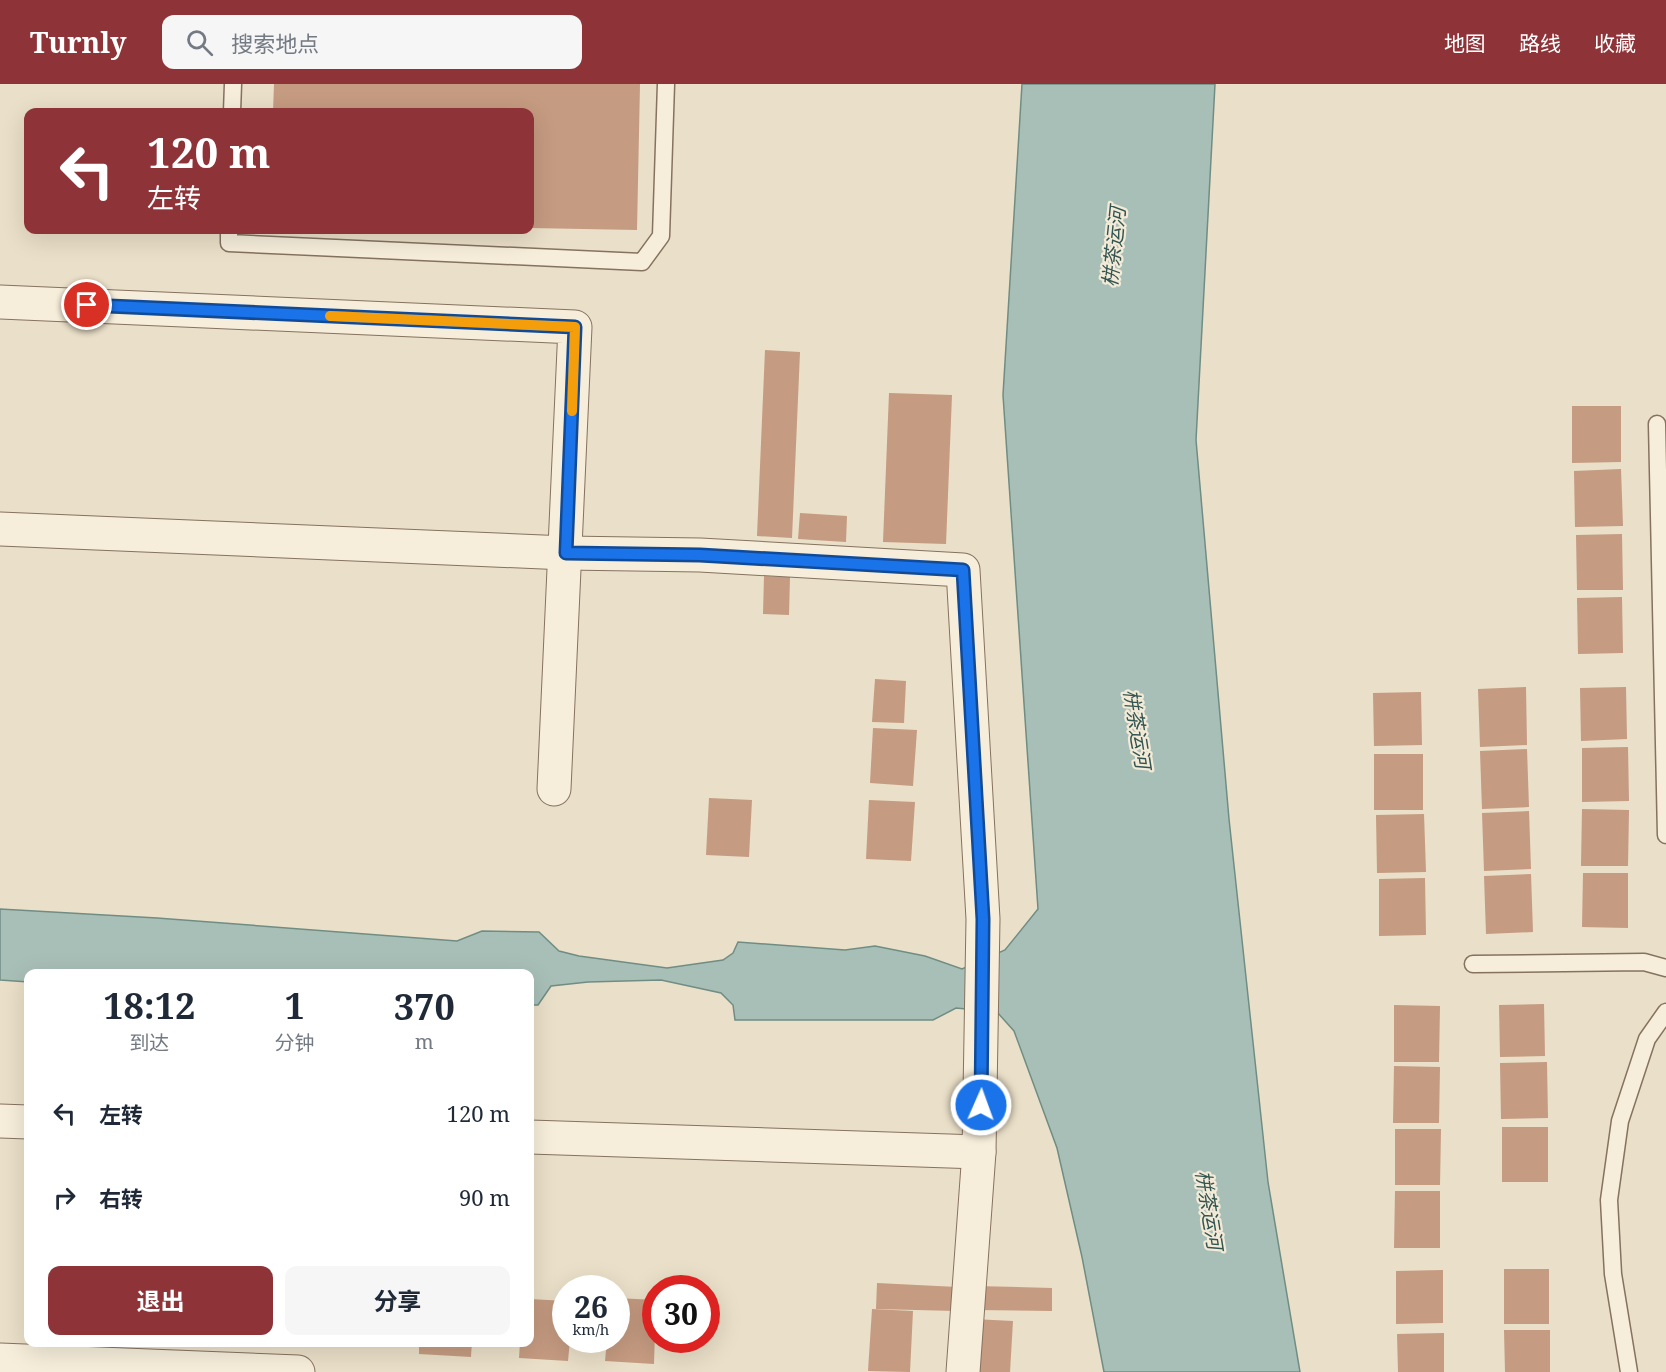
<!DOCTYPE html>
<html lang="zh">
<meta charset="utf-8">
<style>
:root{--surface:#fff;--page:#f6f6f7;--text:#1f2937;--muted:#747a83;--accent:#8e3438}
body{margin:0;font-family:"Noto Serif","Noto Sans SC",serif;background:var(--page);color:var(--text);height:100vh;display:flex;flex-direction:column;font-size:22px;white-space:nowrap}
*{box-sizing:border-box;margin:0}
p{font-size:20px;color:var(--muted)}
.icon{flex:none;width:33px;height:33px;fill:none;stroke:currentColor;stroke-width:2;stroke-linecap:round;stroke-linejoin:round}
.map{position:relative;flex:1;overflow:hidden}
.panel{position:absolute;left:24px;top:885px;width:510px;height:378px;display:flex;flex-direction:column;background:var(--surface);border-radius:12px;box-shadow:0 6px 24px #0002}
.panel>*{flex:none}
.banner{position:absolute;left:24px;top:24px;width:510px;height:126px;border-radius:12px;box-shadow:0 6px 24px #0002;background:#8e3438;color:#fff;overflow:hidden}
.speed{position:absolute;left:552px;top:1191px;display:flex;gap:12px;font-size:30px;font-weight:700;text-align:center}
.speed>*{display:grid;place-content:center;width:78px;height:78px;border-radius:50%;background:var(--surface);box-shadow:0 6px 24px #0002;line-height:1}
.speed small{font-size:15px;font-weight:400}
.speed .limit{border:9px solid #d22;background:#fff;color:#111}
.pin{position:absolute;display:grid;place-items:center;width:51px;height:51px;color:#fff;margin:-26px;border:3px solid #fff;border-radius:50%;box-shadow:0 2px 6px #0007}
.me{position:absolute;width:66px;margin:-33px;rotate:2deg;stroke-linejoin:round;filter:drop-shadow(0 0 4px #0008)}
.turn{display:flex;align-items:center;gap:21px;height:126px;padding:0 24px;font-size:27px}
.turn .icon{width:78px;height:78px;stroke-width:2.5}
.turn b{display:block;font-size:42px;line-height:51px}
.eta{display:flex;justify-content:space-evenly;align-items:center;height:102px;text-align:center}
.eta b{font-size:36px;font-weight:700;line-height:42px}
.button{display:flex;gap:12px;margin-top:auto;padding:12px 24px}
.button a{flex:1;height:69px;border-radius:12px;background:var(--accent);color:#fff;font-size:24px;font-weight:700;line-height:69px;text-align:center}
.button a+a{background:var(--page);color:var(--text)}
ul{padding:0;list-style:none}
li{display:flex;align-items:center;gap:18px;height:84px;padding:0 24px}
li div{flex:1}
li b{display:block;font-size:22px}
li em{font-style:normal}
header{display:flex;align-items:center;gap:36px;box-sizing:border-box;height:84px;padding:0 30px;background:var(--accent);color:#fff}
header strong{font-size:28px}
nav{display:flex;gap:33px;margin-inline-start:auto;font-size:21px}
.search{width:420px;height:54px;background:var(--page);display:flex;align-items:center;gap:15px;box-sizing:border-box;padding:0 21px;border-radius:12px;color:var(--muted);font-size:22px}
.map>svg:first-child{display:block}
.water{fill:#a8bfb8;stroke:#708d84;stroke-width:1.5}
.building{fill:#c59b81}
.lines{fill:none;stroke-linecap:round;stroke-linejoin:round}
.service-casing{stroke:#85725f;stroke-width:19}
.minor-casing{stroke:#85725f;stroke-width:35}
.service{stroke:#f6edda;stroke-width:16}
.minor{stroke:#f6edda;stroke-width:33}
.route-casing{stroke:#114b97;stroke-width:15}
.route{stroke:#1a73e8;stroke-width:10}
.slow{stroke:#f59e0b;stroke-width:10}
.labels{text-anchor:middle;stroke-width:4.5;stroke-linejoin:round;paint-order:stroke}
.water-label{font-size:20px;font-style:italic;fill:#325551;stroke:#f3ead7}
</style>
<header>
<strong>Turnly</strong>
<div class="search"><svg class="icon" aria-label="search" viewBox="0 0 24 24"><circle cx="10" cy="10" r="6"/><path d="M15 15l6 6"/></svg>搜索地点</div>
<nav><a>地图</a><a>路线</a><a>收藏</a></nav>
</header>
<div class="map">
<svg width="1666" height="1288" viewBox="0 0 1666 1288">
<rect width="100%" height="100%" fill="#eadfc8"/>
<polygon class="water" points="1022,0 1215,0 1196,356 1229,735 1268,1098 1300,1288 1104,1288 1082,1173 1057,1064 1014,947 997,928 956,924 933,936 735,936 733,921 721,909 661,896 588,898 551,902 538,921 530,921 530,890 28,890 28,898 0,896 0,825 157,834 457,857 482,847 539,848 559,867 579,872 667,884 723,876 733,869 738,858 845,866 875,862 925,872 962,885 1005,866 1038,825 1003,311"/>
<g class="building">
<polygon points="274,0 640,0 637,146 530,144 530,28 273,28"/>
<polygon points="765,266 800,268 792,454 757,452"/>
<polygon points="889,309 952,311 946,460 883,458"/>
<polygon points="1572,322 1621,322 1621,378 1572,379"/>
<polygon points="1621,385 1623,442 1575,443 1574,387"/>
<polygon points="800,429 847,432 846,458 798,455"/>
<polygon points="1622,450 1623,506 1577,506 1576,451"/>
<polygon points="764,492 790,493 789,531 763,530"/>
<polygon points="1622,513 1623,569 1578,570 1577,514"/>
<polygon points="875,595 906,597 904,639 872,638"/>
<polygon points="1526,603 1527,661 1480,663 1478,605"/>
<polygon points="1626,603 1627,655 1581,657 1580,604"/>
<polygon points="1421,608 1422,661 1374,662 1373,609"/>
<polygon points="873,644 917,646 913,702 870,699"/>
<polygon points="1628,663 1629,717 1582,718 1582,664"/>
<polygon points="1527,665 1529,723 1482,725 1480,667"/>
<rect x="1374" y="670" width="49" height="56"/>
<polygon points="709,714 752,716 749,773 706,771"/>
<polygon points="869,716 915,718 911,777 866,775"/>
<polygon points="1582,725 1629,726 1628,782 1581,782"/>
<polygon points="1529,727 1531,785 1484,787 1482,729"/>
<polygon points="1424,730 1426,788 1377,789 1376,731"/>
<polygon points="1583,789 1628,789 1628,844 1582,843"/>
<polygon points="1531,790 1533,848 1486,850 1484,792"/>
<polygon points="1425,794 1426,851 1379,852 1379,795"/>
<polygon points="1544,920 1545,972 1500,973 1499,921"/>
<polygon points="1394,921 1440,922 1439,978 1394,978"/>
<polygon points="1547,978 1548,1034 1501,1035 1500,979"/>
<polygon points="1394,982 1440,983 1439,1039 1393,1039"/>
<rect x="1502" y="1043" width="46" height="55"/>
<polygon points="1395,1045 1441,1045 1440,1101 1395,1101"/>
<polygon points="1395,1107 1440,1107 1440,1164 1394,1164"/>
<rect x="1504" y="1185" width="45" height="55"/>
<polygon points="1443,1186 1443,1239 1396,1240 1396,1187"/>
<polygon points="877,1199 957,1203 956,1227 876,1225"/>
<polygon points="975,1202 1052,1204 1052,1227 975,1226"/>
<polygon points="616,1214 656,1216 654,1280 605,1277 607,1256 616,1256"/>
<polygon points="530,1215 566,1217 566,1256 570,1256 568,1277 519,1274 520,1258 530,1258"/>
<polygon points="872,1225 913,1227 910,1288 868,1287"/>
<polygon points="973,1235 1013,1237 1010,1288 970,1288"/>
<polygon points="1504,1246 1550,1246 1550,1288 1505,1288"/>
<polygon points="1444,1249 1444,1288 1398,1288 1397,1250"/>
<polygon points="419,1258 472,1258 471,1273 419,1270"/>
</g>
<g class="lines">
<defs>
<g id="service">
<polyline points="232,28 233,0"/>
<polyline points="229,146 229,159 642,178 661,152 666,0"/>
<polyline points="1657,340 1666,751"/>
<polyline points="1473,880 1644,878 1666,884"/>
<polyline points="1629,1288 1613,1190 1609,1116 1620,1037 1647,955 1666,928"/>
</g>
<g id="minor">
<polyline points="0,218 575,243 554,705"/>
<polyline points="0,445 566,469 700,471 963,486 983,835 979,1068 963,1288"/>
<polyline points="0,1037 28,1038"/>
<polyline points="530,1053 979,1068"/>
<polyline points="0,1276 298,1288"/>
</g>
</defs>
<use href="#service" class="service-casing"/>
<use href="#minor" class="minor-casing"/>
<use href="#service" class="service"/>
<use href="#minor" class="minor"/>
</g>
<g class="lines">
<defs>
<polyline id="route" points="87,221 575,243 566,469 700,471 963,486 983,835 981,1021"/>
</defs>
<use href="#route" class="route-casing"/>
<use href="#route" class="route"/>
<polyline class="slow" points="330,232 575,243 572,327"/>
</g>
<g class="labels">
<g class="water-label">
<text transform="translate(1114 163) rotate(-84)" y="7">栟茶运河</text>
<text transform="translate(1137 645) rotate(81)" y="7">栟茶运河</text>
<text transform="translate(1209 1126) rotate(81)" y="7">栟茶运河</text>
</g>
</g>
</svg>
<div class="speed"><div>26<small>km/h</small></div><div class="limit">30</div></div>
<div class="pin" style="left:87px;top:221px;background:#d93025"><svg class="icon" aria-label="arrive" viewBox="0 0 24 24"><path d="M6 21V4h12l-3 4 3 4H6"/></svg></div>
<svg class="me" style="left:981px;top:1021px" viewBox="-20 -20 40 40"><circle r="17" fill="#1a73e8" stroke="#fff" stroke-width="3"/><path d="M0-11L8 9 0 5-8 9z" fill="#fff"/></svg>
<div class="banner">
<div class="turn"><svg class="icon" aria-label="left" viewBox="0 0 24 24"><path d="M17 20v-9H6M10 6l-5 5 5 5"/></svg><div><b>120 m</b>左转</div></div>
</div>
<section class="panel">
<div class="eta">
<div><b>18:12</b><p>到达</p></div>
<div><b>1</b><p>分钟</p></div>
<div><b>370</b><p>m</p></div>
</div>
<ul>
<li><svg class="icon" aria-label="left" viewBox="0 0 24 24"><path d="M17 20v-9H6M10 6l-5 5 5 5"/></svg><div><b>左转</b></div><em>120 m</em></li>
<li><svg class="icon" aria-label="right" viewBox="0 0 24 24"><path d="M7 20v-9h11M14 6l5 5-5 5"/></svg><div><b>右转</b></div><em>90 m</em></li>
</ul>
<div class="button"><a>退出</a><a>分享</a></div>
</section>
</div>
